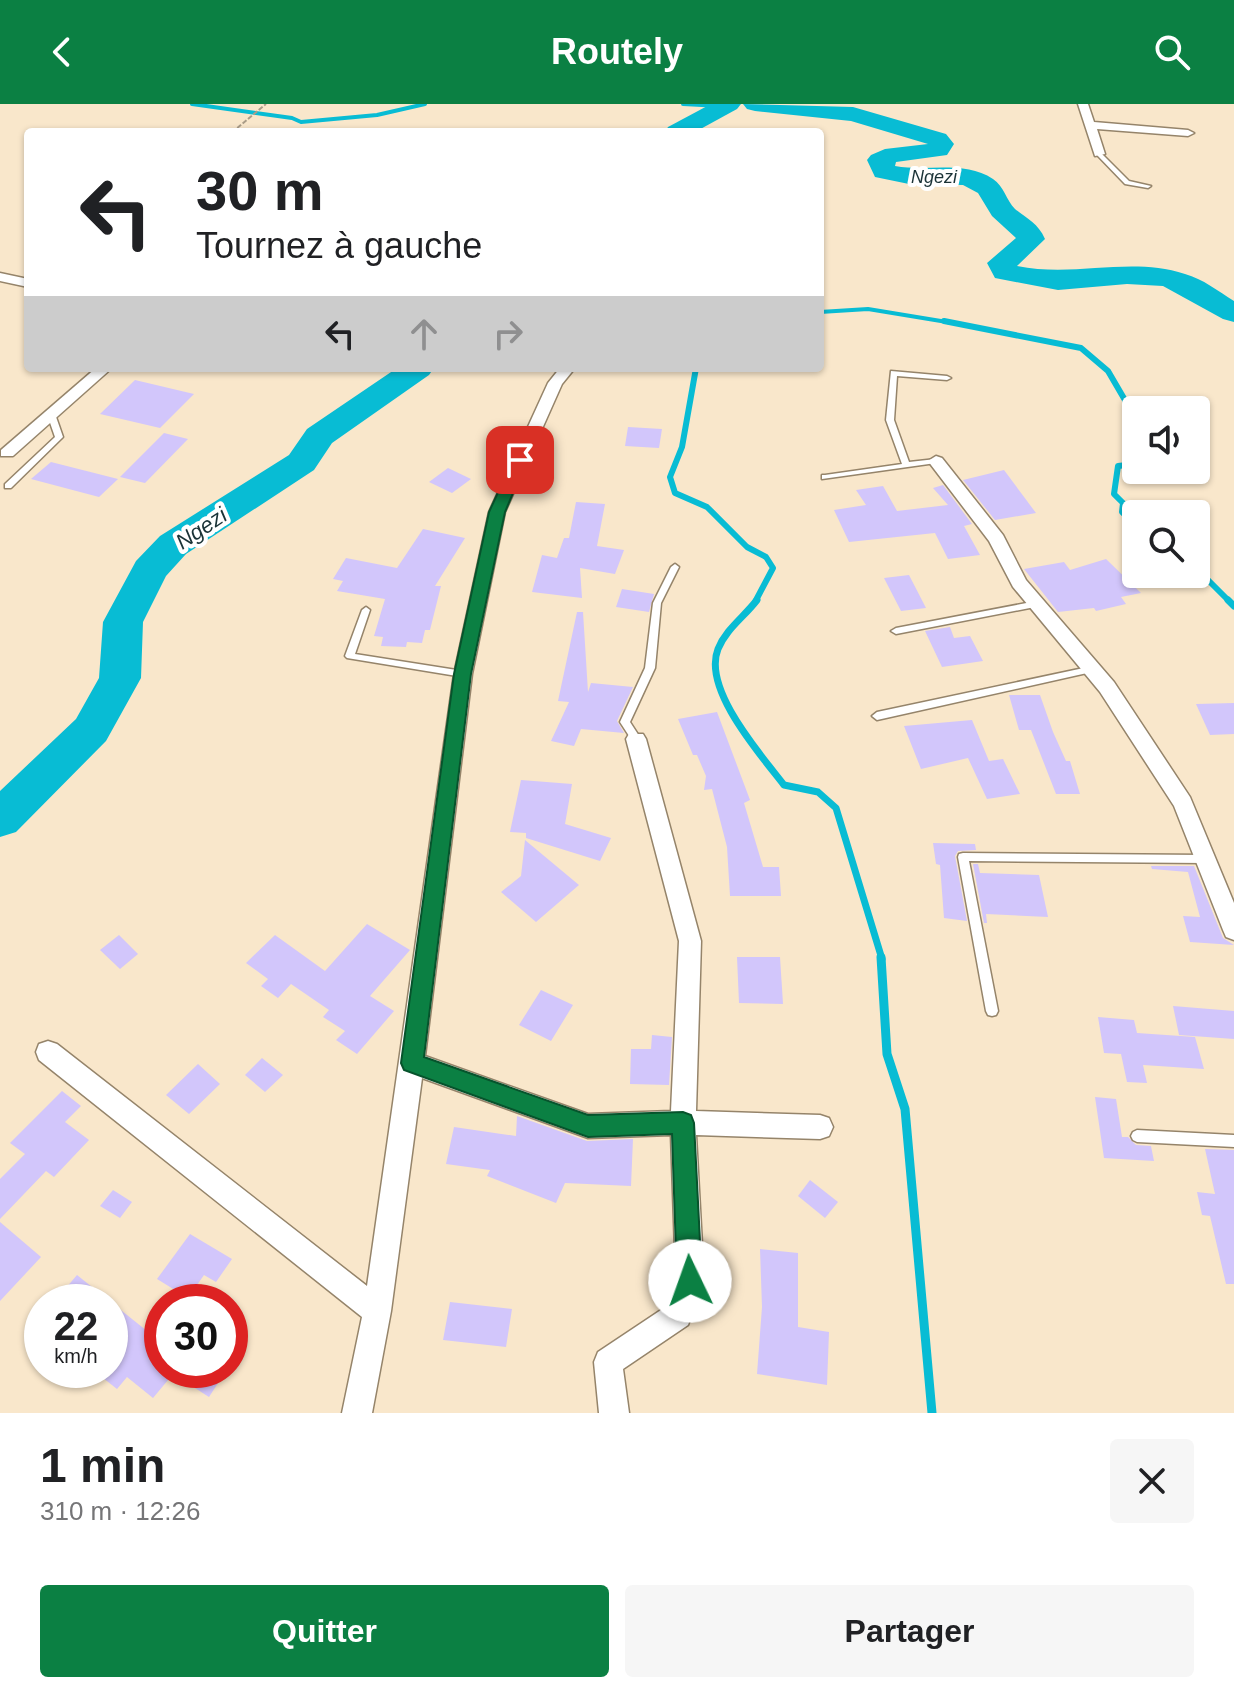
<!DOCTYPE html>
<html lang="fr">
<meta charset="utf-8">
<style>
:root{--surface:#fff;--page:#f6f6f6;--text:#202124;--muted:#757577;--accent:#0b8043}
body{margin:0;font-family:Arial,sans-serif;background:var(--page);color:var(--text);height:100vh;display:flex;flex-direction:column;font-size:30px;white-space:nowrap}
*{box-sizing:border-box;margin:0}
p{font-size:26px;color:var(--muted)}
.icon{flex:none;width:44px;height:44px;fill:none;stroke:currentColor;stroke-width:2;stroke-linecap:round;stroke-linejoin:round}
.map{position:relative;height:1309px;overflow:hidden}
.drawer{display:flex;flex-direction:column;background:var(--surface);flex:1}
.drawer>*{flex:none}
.guide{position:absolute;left:24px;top:24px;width:800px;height:244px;border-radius:8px;box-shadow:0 2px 6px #0004;background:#fff;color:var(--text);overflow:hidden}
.controls{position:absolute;left:1122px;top:292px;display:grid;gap:16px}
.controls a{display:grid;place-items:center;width:88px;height:88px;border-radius:8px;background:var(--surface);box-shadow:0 2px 6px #0004;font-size:40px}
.speed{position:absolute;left:24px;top:1180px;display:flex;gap:16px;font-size:40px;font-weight:700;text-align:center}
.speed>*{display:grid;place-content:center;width:104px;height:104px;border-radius:50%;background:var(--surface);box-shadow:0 2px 6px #0004;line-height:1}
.speed small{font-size:20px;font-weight:400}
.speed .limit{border:12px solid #d22;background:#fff;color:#111}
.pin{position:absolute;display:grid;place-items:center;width:68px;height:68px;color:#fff;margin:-34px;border-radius:16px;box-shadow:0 4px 12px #0006}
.me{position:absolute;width:88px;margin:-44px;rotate:357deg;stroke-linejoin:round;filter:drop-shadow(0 0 6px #0008)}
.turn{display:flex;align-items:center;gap:28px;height:168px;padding:0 40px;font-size:36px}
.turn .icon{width:104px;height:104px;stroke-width:2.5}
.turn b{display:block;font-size:56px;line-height:68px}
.lanes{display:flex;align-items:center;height:76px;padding:0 40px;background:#0003;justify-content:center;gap:40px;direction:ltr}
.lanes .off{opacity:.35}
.round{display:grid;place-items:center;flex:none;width:84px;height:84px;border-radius:8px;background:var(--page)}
.overview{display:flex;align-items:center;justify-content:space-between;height:136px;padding:0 40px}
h1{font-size:48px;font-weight:800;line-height:60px}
.action{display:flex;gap:16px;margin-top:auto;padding:16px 40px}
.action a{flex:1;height:92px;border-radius:8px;background:var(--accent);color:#fff;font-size:32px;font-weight:800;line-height:92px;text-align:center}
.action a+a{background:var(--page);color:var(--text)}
header{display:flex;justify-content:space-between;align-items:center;height:104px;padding:0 40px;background:var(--accent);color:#fff;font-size:36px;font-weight:800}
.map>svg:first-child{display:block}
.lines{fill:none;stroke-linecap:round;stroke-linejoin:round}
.stream-far3{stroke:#08bcd4;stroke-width:4}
.stream-far2{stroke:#08bcd4;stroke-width:6}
.stream-far1{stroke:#08bcd4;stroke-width:7}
.stream{stroke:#08bcd4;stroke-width:9}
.river{fill:#08bcd4;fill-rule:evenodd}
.building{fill:#d2c6fb}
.service-casing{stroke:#95846a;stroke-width:3}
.minor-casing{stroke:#95846a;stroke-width:3}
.path{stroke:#aa9d88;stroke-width:2;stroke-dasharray:5 2;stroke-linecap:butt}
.service{fill:#fff;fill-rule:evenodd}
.minor{fill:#fff;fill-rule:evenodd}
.route{fill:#0b8043;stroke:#07532c;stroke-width:2}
.labels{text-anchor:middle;stroke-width:8;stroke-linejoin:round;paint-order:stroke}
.far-water-label{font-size:18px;font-style:italic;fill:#1a3236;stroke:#fff}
.water-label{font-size:22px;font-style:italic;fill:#1a3236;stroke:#fff}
</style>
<header><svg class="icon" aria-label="back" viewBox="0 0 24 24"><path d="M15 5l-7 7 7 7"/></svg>Routely<svg class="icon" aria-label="search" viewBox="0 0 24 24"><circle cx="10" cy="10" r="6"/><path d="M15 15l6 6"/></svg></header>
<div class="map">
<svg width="1234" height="1309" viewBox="0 0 1234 1309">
<rect width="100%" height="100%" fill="#f9e7cb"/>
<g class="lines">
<g class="stream-far3">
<polyline points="192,0 292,14 301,18 377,11 425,0"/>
<polyline points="683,0 721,2"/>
<polyline points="820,208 868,205 953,219"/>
</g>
<g class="stream-far2">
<polyline points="944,217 1081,244 1108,267 1136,315"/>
<polyline points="696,264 682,343 670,373 675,389 707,403 747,443 766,453 773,464 755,498"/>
<polyline points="1136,360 1118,362 1114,390 1123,399 1122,408 1136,422"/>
<polyline points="1196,464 1230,498"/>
</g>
<g class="stream-far1">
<path d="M757,496C744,513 726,525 718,545C702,585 761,651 784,681L818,688L836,704L882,855"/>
<polyline points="1228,496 1234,502"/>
</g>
<polyline class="stream" points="881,853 887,950 905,1005 932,1309"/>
<g class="river">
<polygon points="711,0 741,0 737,5 695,28 665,28 668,23"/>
<path d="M743,0L853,3L946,30L954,40L947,51L896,58L895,62C927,68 964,56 993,75C1004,82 1006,96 1015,105C1027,115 1038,119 1045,135L1017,162C1075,174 1129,152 1185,170C1203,175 1218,187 1234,197V218L1223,215L1163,182L1127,180L1058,186L995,174L987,159L1016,134L992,112L978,89L963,81L909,80L875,73L867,56L871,51L885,45L928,40L851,17L755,7L747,5Z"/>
<polygon points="397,264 434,264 429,271 332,339 314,366 186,450 166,472 143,518 141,574 106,637 16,728 0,733 0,687 76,615 99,574 103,518 136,457 160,432 289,351 307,325"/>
</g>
</g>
<g class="building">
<polygon points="135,276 194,290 160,324 100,310"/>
<polygon points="628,323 662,325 659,344 625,342"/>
<polygon points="164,329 188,335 145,379 120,373"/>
<polygon points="51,358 118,375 99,393 31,375"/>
<polygon points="448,364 471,375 452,389 429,378"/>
<polygon points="1004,366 1036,409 995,416 963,376"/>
<polygon points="943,381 972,420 964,422 980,451 948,455 935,429 849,438 834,406 866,401 856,386 883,382 897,407 948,401 933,384"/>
<polygon points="576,398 605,400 597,442 624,446 615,470 580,464 582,494 532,488 542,451 557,454 564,434 569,434"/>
<polygon points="423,425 465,434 435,482 441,482 430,526 425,526 422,539 407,538 406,543 381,542 383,533 374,532 385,495 337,487 343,477 333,475 346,454 397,464"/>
<polygon points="1106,455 1141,489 1121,493 1126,500 1096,507 1094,504 1058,508 1024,465 1064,458 1070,466"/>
<polygon points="909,471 926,504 901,507 884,474"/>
<polygon points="622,485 654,490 649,508 616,503"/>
<polygon points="577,508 583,508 588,588 591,579 633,583 617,617 624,629 581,625 574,642 551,637 569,598 558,597"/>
<polygon points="950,523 954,534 970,532 983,557 942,563 925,527"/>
<polygon points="1009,591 1040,591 1053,628 1066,657 1070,657 1080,690 1056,690 1031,626 1019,626"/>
<polygon points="1234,599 1234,630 1210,631 1196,600"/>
<polygon points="717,608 750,696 744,699 763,763 779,763 781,792 730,792 727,743 712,685 704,686 706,672 697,651 693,651 678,615"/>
<polygon points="972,616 989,657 1003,655 1020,690 987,695 968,654 921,665 904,622"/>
<polygon points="521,676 572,680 565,720 611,734 600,757 526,734 526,729 510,728"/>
<polygon points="525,736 579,781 536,818 501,788 521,772"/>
<polygon points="933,739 975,740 976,746 958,747 955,752 967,817 944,814 940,761 936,760"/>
<polygon points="973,760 978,760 980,769 1039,771 1048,813 986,810 987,819 984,819"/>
<polygon points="1151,762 1194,762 1223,834 1234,841 1190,838 1183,812 1200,813 1188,768 1152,765"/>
<polygon points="367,820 410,846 370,892 394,907 357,950 336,936 345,927 323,913 329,906 291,880 278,894 261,882 268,875 246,859 275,831 325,867"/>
<polygon points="119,831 138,850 120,865 100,846"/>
<polygon points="737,853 780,853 783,900 739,899"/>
<polygon points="541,886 573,901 551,937 519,921"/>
<polygon points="1173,902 1234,907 1234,935 1179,931"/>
<polygon points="1098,913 1134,916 1137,929 1195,933 1204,965 1143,961 1147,979 1127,978 1121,950 1104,949"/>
<polygon points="652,931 672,933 669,981 630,980 631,945 651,945"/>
<polygon points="262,954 283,971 265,988 245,971"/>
<polygon points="198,960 220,980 189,1010 166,991"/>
<polygon points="62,987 81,1002 65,1018 89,1036 54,1073 46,1067 0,1115 0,1075 25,1050 10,1039"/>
<polygon points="1095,993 1116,995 1122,1033 1128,1033 1136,1041 1151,1042 1154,1057 1104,1054"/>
<polygon points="517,1012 587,1037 633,1035 631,1082 565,1079 556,1099 487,1072 490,1066 446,1060 454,1023 516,1032"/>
<polygon points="1205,1045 1234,1046 1234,1180 1226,1180 1210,1112 1202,1111 1197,1088 1215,1090"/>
<polygon points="810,1076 838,1098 825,1114 798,1092"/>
<polygon points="113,1086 132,1098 120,1114 100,1102"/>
<polygon points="0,1118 41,1153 0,1197"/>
<polygon points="190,1130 232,1155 216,1178 204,1171 188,1194 157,1175"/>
<polygon points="760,1145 798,1149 798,1223 829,1228 827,1281 757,1270 762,1203"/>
<polygon points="77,1171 162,1239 162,1266 210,1266 222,1273 209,1293 173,1270 153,1294 127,1273 117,1285 98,1270 101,1266 110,1266 110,1255 125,1237 110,1224 110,1198 54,1198"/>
<polygon points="450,1198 512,1205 506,1243 443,1236"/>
</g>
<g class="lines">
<defs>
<g id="service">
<polygon points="1097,49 1101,49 1129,77 1151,82 1148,84 1125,80 1097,51"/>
<polygon points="891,267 947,272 951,274 947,276 897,272 894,316 909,358 936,355 940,357 936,359 822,375 822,371 825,371 902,360 886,316"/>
<polygon points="48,308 54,308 55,310 63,333 11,384 5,384 5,380 55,333 47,310"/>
<polygon points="675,460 679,463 661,499 655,564 630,618 641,635 636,639 633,638 620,618 645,564 653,499 671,463"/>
<polygon points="1037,497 1040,498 1041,500 1040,502 896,530 891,527 896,524"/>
<polygon points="366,503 370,506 355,550 463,567 466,568 468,570 466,572 463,573 347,554 345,552 362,506"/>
<polygon points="1093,562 1096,563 1098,565 1096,567 877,616 872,612 877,608"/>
<polygon points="963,749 1205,751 1209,752 1210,755 1209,758 1205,759 969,757 998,907 996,911 992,912 988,911 986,907 958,753 959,750"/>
<polygon points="1137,1026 1234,1031 1234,1043 1137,1038 1133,1036 1131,1032 1133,1028"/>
</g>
<g id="minor">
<polygon points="1078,0 1088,0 1094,18 1188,26 1194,29 1188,32 1097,25 1105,50 1095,52"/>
<polygon points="0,169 28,175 28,183 0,177"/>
<polygon points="96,264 112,264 13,352 1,352 1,346"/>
<polygon points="560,264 575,264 562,280 505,408 472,570 425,952 588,1010 671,1007 679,837 626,635 629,630 643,630 646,635 701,837 696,1007 820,1011 829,1014 833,1023 829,1032 820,1035 696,1031 704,1177 688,1221 623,1265 629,1309 599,1309 594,1258 598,1248 667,1202 676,1177 671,1031 588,1034 422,974 391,1207 372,1309 342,1309 362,1213 39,956 36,948 39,940 48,937 57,940 367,1182 454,570 489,408 548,279"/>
<polygon points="936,352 942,354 1003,431 1026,476 1114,578 1190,693 1234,799 1234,836 1226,833 1223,826 1174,702 1100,588 1013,483 989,437 928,357"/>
</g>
</defs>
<use href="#service" class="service-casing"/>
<use href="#minor" class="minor-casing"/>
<polyline class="path" points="224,28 236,25 266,0"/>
<use href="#service" class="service"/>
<use href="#minor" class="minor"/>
</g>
<polygon class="route" points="520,352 527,356 505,408 471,570 424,953 588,1011 683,1008 691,1011 694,1019 702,1177 698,1186 690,1190 681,1186 677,1177 672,1030 588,1033 404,966 401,959 454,570 489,408 513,356"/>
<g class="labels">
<g class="far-water-label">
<text x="934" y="79">Ngezi</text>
</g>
<g class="water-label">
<text transform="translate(201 424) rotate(-34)" y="8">Ngezi</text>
</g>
</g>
</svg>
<div class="controls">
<a><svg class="icon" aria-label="sound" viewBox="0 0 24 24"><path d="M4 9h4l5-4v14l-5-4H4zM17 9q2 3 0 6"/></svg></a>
<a><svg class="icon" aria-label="search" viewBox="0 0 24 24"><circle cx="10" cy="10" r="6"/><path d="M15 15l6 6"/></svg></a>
</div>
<div class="speed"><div>22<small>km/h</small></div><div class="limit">30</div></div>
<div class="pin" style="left:520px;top:356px;background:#d93025"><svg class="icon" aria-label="arrive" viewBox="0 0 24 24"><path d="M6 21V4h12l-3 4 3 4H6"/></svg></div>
<svg class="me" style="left:690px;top:1177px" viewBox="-20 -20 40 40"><circle r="19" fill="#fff"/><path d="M0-13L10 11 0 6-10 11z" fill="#0b8043"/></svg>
<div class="guide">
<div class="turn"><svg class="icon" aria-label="left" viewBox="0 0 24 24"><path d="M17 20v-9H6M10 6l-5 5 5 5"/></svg><div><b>30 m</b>Tournez à gauche</div></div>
<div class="lanes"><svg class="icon" aria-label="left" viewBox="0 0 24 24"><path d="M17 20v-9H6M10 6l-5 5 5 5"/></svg><svg class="icon off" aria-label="ahead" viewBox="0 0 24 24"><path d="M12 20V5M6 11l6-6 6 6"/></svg><svg class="icon off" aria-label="right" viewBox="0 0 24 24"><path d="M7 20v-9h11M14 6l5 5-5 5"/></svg></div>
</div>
</div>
<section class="drawer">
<div class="overview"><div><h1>1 min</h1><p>310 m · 12:26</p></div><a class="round"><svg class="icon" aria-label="close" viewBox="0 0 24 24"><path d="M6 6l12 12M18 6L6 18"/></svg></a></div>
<div class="action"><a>Quitter</a><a>Partager</a></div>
</section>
